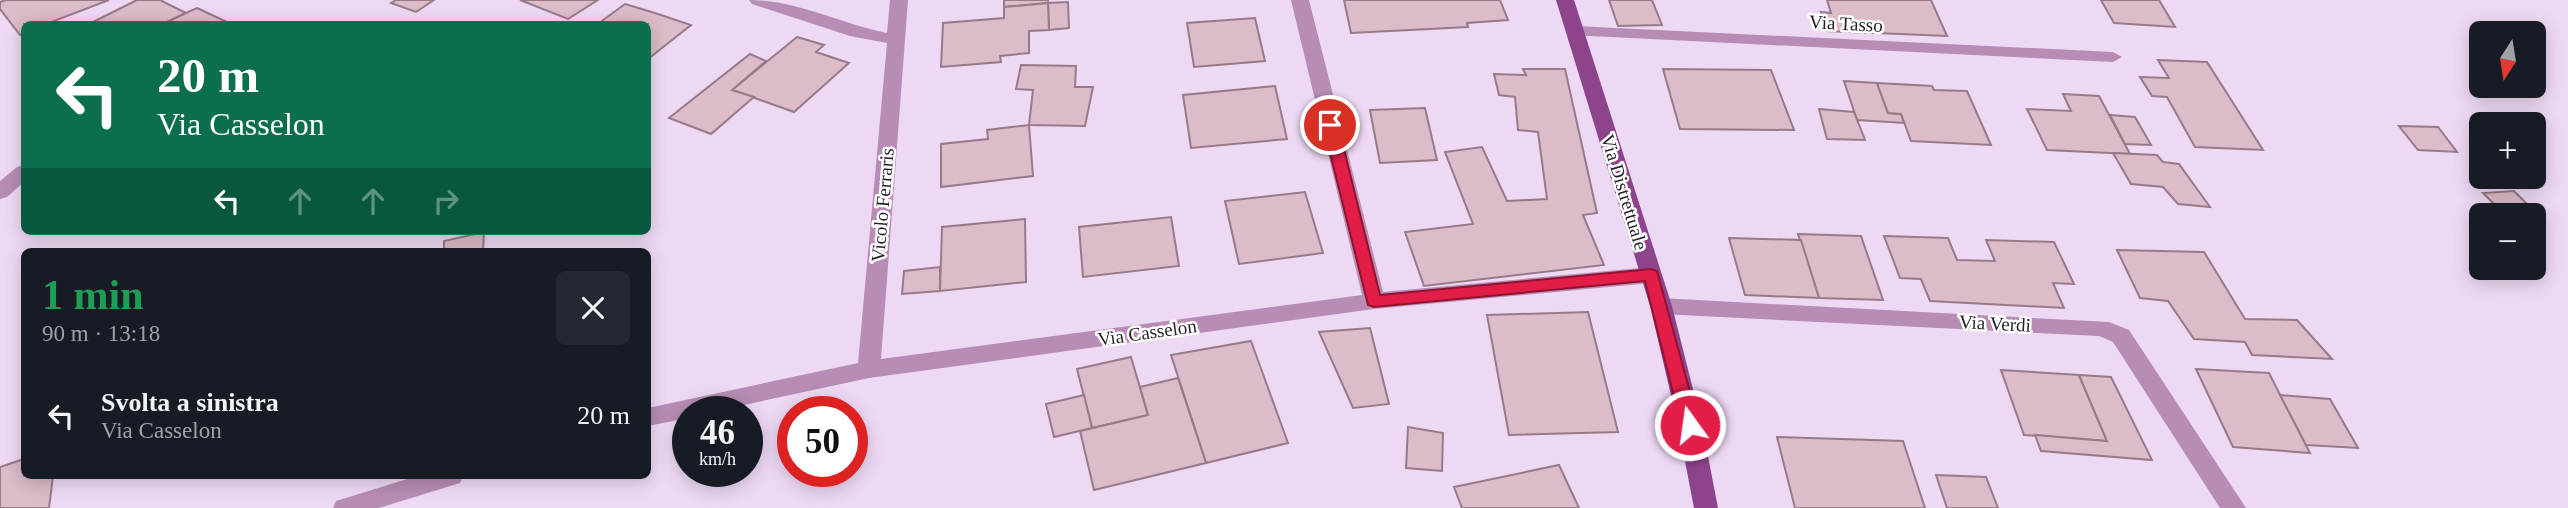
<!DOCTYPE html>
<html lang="it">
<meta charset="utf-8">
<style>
:root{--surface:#171b24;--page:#242831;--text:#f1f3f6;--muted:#9ea1a6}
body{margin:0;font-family:Georgia,serif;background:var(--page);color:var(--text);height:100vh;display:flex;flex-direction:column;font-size:26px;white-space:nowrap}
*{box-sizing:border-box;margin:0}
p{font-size:23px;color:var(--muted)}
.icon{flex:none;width:38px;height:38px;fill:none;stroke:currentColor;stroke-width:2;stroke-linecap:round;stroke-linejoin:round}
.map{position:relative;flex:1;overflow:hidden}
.drawer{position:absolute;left:21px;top:248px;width:630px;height:231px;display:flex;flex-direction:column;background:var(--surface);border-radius:10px;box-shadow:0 4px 18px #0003}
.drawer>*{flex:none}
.banner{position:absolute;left:21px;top:21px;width:630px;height:214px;border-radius:10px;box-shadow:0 4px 18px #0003;background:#0b6e4f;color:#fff;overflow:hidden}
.needle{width:46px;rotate:192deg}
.tools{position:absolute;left:2469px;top:21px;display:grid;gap:14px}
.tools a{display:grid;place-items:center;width:77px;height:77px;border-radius:10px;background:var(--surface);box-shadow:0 4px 18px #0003;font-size:35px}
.speed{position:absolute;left:672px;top:396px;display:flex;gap:14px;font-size:35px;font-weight:700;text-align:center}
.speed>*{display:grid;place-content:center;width:91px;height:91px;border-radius:50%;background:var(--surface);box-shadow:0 4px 18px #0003;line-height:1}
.speed small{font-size:18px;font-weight:400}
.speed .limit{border:10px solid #d22;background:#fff;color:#111}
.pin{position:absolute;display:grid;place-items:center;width:60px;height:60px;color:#fff;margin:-30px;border:4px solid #fff;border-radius:50%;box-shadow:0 2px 7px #0007}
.me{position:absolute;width:77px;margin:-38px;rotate:346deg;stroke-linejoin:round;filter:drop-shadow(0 0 5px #0008)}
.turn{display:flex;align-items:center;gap:24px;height:147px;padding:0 21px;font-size:32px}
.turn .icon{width:91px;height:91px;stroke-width:2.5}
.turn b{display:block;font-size:49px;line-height:60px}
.lanes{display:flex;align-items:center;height:66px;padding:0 21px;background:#0003;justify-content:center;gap:35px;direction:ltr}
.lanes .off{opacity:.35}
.round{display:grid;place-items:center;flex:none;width:74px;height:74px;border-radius:10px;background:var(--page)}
.overview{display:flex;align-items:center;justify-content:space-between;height:119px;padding:0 21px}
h1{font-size:42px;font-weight:600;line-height:52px;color:#1e9e55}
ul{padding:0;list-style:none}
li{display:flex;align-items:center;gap:21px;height:98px;padding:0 21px}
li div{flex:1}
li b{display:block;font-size:26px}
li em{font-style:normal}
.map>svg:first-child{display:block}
.building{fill:#dcbbca;stroke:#987a88;stroke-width:2}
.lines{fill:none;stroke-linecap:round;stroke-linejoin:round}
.minor{fill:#b78db5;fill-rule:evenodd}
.major{fill:#8e438d;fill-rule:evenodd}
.route{fill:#e11d48;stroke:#92132f;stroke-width:2}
.labels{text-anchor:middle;stroke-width:5;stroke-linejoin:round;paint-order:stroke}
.street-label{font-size:19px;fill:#261f28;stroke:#fff}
</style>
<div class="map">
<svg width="2568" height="508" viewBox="0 0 2568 508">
<rect width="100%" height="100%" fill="#eed9f4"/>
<g class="building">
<polygon points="6,0 109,0 46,24 24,24 24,33 20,35 0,9 0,2"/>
<polygon points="137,0 160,0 186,13 163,24 89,24"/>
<polygon points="396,0 434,0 416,12 391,3"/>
<polygon points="520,0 598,0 568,19"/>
<polygon points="1004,0 1048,0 1048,3 1004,7"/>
<polygon points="1344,0 1500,0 1508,20 1467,23 1468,27 1351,33"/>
<polygon points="1609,0 1652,0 1662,25 1618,26"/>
<polygon points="1827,0 1931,0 1947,36 1827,31 1821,12 1831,13"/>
<polygon points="2101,0 2159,0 2175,27 2114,23"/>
<polygon points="1068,2 1069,28 1049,30 1048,3"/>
<polygon points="1048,3 1049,30 1029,31 1029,53 1000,56 1001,62 941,67 943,23 1004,18 1004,7"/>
<polygon points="625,4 655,13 691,25 648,59 648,24 599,23"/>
<polygon points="197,8 227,22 163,24 186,13"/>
<polygon points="1255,18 1265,61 1194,67 1187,23"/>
<polygon points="797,37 824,45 816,52 849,63 794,112 732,90"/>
<polygon points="750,54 766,61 732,90 754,97 711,134 669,118"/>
<polygon points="2158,60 2207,62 2263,150 2195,147 2167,97 2152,96 2140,77 2169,78"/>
<polygon points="1021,65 1076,66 1075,87 1093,87 1085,126 1029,125 1033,90 1016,89"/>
<polygon points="1523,69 1565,69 1597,213 1583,215 1604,265 1424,286 1405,232 1473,224 1445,152 1482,147 1507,201 1547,199 1538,132 1518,130 1515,97 1499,95 1494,74 1526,75"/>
<polygon points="1663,69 1771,70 1794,130 1680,129"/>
<polygon points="1844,81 1877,83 1888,113 1901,114 1904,123 1857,120"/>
<polygon points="1877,83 1932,86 1934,90 1967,91 1991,145 1911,141 1901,114 1888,113"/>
<polygon points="1275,86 1287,139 1191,148 1183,95"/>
<polygon points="2063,94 2099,96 2130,154 2047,150 2027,109 2071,111"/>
<polygon points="1425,108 1437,160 1380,163 1370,110"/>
<polygon points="1819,109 1854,112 1865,140 1827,139"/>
<polygon points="2110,115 2135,117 2151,145 2125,144"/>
<polygon points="1029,125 1033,176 941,187 941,144 988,139 987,130"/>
<polygon points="2399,126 2438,127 2457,152 2418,150"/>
<polygon points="2113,153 2157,155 2163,162 2179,164 2210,207 2178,204 2163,187 2131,184"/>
<polygon points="2514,191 2535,212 2504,214 2483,193"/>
<polygon points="1305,192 1323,253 1239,264 1225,201"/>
<polygon points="1171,217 1179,266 1083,277 1079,227"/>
<polygon points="1025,219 1026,282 940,291 942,227"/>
<polygon points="484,232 483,252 444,252 444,241"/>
<polygon points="1798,234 1861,236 1883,300 1819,298"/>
<polygon points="1884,236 1948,238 1957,260 1995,261 1986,240 2054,242 2074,284 2053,283 2064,308 1930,301 1921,279 1900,278"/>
<polygon points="1729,238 1801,240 1819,298 1745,295"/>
<polygon points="2117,250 2204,252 2245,319 2297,320 2332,359 2252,355 2245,342 2194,339 2168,301 2140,298"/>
<polygon points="940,267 940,291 902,294 904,271"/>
<polygon points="1588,312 1618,432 1509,435 1487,315"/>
<polygon points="1370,328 1389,404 1353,408 1319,332"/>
<polygon points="1251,341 1288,443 1206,463 1171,355"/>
<polygon points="1131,357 1148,415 1092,428 1077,369"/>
<polygon points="2196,369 2269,373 2310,453 2233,447"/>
<polygon points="2001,370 2079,375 2107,441 2024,435"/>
<polygon points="2079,375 2111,377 2152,460 2041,451 2035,435 2107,441"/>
<polygon points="1178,378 1206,463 1094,490 1080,431 1148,415 1140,387"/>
<polygon points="1084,395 1092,428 1054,437 1046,404"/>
<polygon points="2280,395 2330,399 2358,448 2306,445"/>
<polygon points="1408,427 1443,433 1442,471 1406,468"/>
<polygon points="1777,437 1903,441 1925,508 1795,508"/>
<polygon points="24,459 24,476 53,476 49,508 0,508 0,467"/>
<polygon points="1559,465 1579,508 1462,508 1454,487"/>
<polygon points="1936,475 1986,477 1998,508 1947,508"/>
</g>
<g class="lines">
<g class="minor">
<path d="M749,0C797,0 841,24 887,33L890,0H908L881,359L1362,295L1291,0H1309L1383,292L1651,267L1659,270L1662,275L1659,280L1651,283L1374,309L869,378L716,411H688V418L648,426V408L858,363L887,43L850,36L752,4Z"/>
<polygon points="1576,26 2113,52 2122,57 2113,62 1570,35 1567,31 1570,27"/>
<polygon points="24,165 24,182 7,197 0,199 0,181 17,167"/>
<polygon points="1661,298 2109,322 2129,330 2246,508 2220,508 2113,342 2099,336 1661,314 1653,312 1650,306 1653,300"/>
<polygon points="417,476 463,476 460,483 379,508 333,508 336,501"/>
</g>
<polygon class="major" points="1556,0 1574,0 1672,306 1702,425 1718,508 1694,508 1678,425 1650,306"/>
</g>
<polygon class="route" points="1330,121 1338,125 1380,295 1651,269 1657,271 1699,425 1696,430 1683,430 1681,425 1645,281 1374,307 1368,305 1323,125"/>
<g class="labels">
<g class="street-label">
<text transform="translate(1846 23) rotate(3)" y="7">Via Tasso</text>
<text transform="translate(1625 192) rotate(73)" y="7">Via Distrettuale</text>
<text transform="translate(882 205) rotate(-85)" y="7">Vicolo Ferraris</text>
<text transform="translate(1995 323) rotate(3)" y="7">Via Verdi</text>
<text transform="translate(1147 332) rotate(-8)" y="7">Via Casselon</text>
</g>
</g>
</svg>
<div class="tools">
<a><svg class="needle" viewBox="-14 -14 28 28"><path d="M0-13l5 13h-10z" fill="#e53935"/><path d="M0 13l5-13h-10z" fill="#9ea1a6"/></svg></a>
<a>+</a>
<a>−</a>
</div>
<div class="speed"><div>46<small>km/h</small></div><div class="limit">50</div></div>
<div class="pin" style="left:1330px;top:125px;background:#d93025"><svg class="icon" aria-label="arrive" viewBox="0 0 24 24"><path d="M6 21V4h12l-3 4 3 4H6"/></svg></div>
<svg class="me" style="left:1690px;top:425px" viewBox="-20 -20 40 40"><circle r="17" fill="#e11d48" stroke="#fff" stroke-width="3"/><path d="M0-11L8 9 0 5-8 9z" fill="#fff"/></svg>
<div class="banner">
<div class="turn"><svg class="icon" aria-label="left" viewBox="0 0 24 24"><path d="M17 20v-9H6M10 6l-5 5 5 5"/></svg><div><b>20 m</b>Via Casselon</div></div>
<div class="lanes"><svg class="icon" aria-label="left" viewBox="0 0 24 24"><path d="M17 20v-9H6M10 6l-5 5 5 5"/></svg><svg class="icon off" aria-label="ahead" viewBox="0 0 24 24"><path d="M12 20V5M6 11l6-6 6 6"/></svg><svg class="icon off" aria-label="ahead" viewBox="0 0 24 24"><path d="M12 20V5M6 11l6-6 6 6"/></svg><svg class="icon off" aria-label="right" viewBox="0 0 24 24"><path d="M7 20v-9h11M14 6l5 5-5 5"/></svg></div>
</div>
<section class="drawer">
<div class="overview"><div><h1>1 min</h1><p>90 m · 13:18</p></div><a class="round"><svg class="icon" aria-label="close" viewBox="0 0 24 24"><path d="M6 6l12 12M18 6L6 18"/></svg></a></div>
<ul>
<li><svg class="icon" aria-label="left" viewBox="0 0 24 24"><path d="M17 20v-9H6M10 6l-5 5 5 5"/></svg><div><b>Svolta a sinistra</b><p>Via Casselon</p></div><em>20 m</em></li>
</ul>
</section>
</div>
